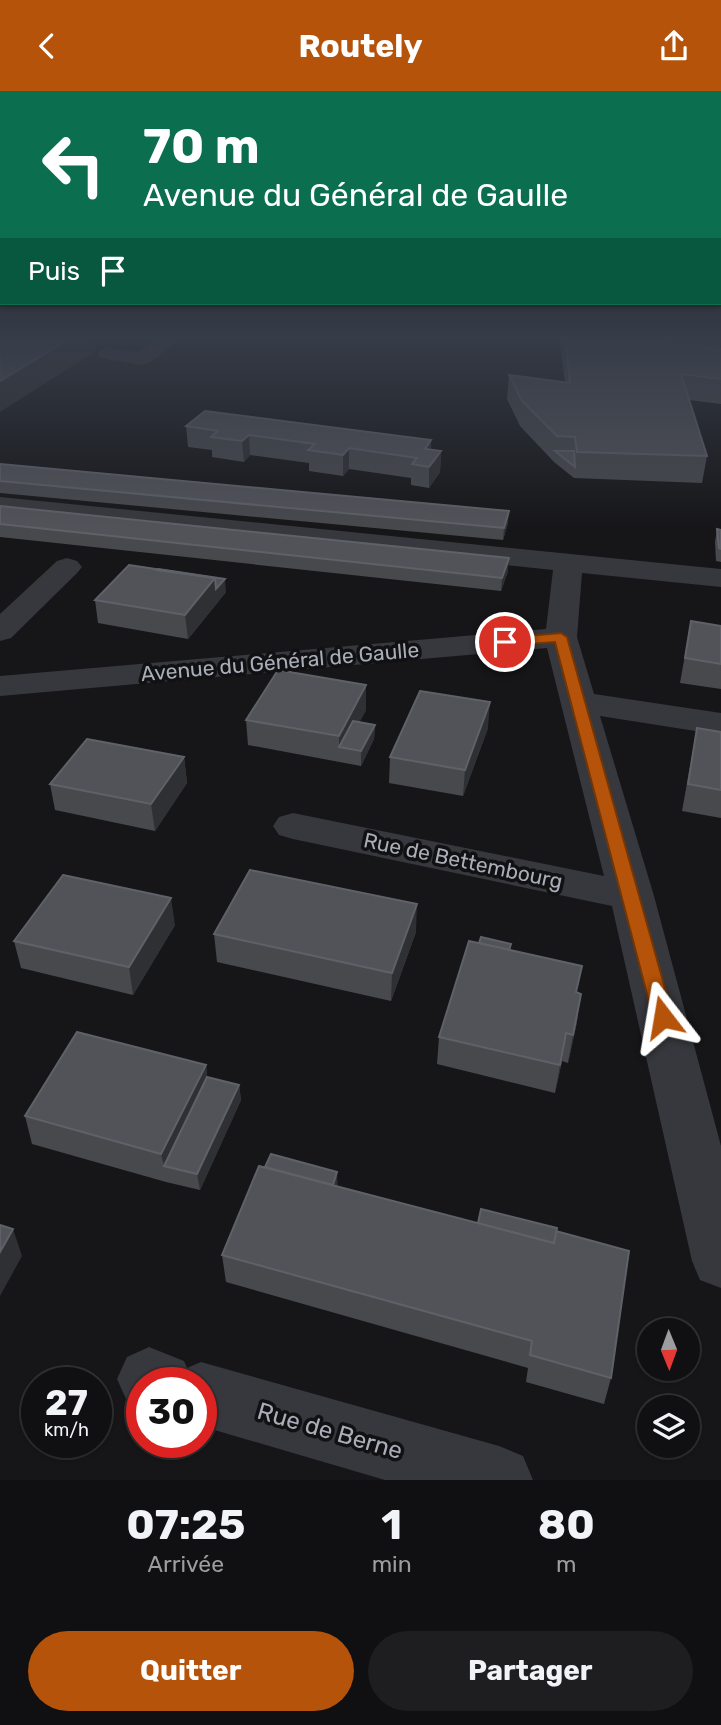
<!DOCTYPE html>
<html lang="fr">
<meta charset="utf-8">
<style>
:root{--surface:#101012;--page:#1e1e20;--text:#f1f3f6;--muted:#9c9d9f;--line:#303032;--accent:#b45309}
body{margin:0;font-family:Rubik,sans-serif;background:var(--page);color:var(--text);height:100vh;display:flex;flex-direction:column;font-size:26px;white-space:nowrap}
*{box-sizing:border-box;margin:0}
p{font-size:23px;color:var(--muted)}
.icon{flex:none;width:38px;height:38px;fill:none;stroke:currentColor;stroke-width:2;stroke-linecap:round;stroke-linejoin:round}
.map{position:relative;height:1389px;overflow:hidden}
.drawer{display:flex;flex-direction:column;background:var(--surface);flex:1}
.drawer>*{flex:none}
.guide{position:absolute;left:0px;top:0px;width:721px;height:214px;box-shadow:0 2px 5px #0004,0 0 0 2px var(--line);background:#0b6e4f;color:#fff;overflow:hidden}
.needle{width:46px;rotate:179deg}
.fabs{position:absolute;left:637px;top:1227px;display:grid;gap:14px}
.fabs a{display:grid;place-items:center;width:63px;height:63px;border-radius:50%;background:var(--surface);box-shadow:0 2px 5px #0004,0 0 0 2px var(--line);font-size:35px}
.speed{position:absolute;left:21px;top:1276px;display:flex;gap:14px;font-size:35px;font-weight:700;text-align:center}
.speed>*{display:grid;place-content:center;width:91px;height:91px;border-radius:50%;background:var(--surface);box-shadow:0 2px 5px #0004,0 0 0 2px var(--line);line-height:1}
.speed small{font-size:18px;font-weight:400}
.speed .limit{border:10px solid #d22;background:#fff;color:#111}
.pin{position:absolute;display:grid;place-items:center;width:60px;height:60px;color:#fff;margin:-30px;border:4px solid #fff;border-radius:50%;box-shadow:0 2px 7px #0007}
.me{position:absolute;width:77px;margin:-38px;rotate:346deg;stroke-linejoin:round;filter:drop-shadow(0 0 5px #0008)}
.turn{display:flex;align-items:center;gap:24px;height:147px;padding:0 28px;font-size:32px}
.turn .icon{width:91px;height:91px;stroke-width:2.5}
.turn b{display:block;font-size:49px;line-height:60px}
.then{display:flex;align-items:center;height:66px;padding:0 28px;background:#0003;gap:14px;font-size:26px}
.eta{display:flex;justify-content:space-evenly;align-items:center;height:119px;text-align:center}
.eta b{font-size:42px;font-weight:700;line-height:49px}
.action{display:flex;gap:14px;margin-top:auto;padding:14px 28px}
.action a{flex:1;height:80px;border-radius:42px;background:var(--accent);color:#fff;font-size:28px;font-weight:700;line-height:80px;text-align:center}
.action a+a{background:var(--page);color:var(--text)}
header{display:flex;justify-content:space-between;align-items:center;height:91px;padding:0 28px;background:var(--accent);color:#fff;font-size:32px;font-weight:700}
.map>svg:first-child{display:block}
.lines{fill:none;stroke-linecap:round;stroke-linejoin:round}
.minor{fill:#37383d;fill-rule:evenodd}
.wall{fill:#47494d}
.shaded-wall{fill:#2f3033}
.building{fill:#525359;stroke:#5f6168;stroke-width:2}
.route{fill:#b45309;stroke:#753606;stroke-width:2}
.labels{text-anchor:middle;stroke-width:7;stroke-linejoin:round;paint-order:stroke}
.street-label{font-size:21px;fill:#a8adb8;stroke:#111113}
.near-street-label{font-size:24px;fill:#a8adb8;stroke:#111113}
</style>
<header><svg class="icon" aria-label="back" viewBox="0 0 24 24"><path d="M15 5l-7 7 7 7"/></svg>Routely<svg class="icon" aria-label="share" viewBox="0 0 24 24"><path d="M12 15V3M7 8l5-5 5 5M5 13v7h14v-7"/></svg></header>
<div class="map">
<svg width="721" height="1389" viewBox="0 0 721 1389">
<rect width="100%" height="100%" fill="#161618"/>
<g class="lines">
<g class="minor">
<polygon points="162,244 186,244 149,272 142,274 101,267 98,263 101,259 108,257 138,261"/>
<polygon points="0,406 721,478 721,496 582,482 577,546 594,603 721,622 721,644 600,625 654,805 721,1055 721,1197 700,1189 692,1170 612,815 293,748 279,744 273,735 279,726 293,722 604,785 547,557 0,605 0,585 546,538 553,479 0,422"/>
<polygon points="67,467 77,470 82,476 77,482 11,547 0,550 0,523 57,470"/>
<polygon points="149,1256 184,1270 187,1277 201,1271 499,1355 523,1365 533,1389 385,1389 201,1335 201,1292 142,1292 142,1317 127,1310 117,1288 127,1266"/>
</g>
</g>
<g class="wall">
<polygon points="559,244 721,244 721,313 689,309 707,365 702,392 574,387 554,371 520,335 507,308 509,284 565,291"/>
<polygon points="186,335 431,349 431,359 441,360 440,381 429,397 411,394 411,387 349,378 343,385 309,380 309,372 250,364 244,371 212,366 212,359 188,356"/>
<polygon points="0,373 508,432 503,449 0,402"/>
<polygon points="0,415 508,480 501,500 0,446"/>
<polygon points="717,438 721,439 721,471 716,470 715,451"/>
<polygon points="226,501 188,548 98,532 95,509"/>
<polygon points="691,530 721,535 721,598 680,592"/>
<polygon points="366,594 366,619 359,631 375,634 374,648 361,675 248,654 246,629"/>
<polygon points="488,637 463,705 389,692 390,666"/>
<polygon points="697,637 721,641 721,727 682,720"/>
<polygon points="184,666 187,692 155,740 55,719 50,693"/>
<polygon points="175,834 133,904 21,877 14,850"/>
<polygon points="416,841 391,910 217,871 214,843"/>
<polygon points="479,852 511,853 510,859 578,902 577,931 568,972 562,970 555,1002 437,973 439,946"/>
<polygon points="206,974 207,986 239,994 241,1009 200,1099 166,1091 32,1053 25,1025"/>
<polygon points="338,1095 478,1132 556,1140 611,1287 604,1313 526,1291 528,1277 226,1191 222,1164"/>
</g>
<g class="shaded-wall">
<polygon points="76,244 94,244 96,260 0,321 0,290"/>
<polygon points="638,244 642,244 640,255 634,252"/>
<polygon points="249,344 250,364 244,371 242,350"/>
<polygon points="431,349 430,369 425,358"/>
<polygon points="349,357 349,378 343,385 343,364"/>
<polygon points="441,360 440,381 429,397 429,376"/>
<polygon points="509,420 508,432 503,449 504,437"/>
<polygon points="509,467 508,480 501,500 502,487"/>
<polygon points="215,487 225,488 226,501 188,548 185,524"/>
<polygon points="366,594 366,619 346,657 339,656 339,645"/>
<polygon points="490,611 488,637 463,705 465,679"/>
<polygon points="375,634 374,648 361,675 361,660"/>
<polygon points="184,666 187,692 155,740 151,713"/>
<polygon points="171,807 175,834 133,904 129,876"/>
<polygon points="417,813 416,841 391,910 392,882"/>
<polygon points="581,903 577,931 568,972 573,944"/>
<polygon points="566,942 562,970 555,1002 560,974"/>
<polygon points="206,974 209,1002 164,1075 161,1063"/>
<polygon points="239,994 241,1009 200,1099 197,1083"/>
<polygon points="337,1081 338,1097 328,1105"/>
<polygon points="13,1138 22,1165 0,1205 0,1161"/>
</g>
<g class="building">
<polygon points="0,244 76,244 0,290"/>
<polygon points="565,244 638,244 634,252 647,253 648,251 721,258 721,288 681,283 707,365 577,361 575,346 557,345 522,310 509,284 570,292"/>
<polygon points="205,320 431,349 425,358 441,360 429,376 412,373 417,367 349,357 343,364 308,359 315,353 249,344 242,350 211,346 218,340 186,335"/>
<polygon points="555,360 574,360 575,376"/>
<polygon points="0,373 509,420 504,437 0,390"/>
<polygon points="0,415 509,467 502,487 0,433"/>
<polygon points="717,438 721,439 721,458 719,457"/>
<polygon points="129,474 215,487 185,524 95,509"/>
<polygon points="158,478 225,488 216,498 215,487 157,479"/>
<polygon points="691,530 721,535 721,573 685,567"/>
<polygon points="278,579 366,594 339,645 246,629"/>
<polygon points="420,600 490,611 465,679 390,666"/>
<polygon points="353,630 375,634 361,660 339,656"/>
<polygon points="697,637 721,641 721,699 688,693"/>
<polygon points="87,648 184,666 151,713 50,693"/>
<polygon points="250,779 417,813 392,882 214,843"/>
<polygon points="63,784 171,807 129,876 14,850"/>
<polygon points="481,846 511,853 509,859 479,852"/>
<polygon points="469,850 582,875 576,901 581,903 573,944 566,942 560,974 439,946"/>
<polygon points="77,941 206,974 161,1063 25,1025"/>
<polygon points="207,986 239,994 197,1083 164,1075"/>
<polygon points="271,1063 337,1081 333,1094 265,1076"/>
<polygon points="259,1075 554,1152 556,1140 629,1160 611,1287 530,1264 532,1250 222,1164"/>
<polygon points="481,1118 557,1137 554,1152 478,1132"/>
<polygon points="0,1134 13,1138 0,1161"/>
</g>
<linearGradient id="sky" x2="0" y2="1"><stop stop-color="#0c0c0d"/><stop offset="0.56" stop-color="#363c48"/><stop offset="1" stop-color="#363c48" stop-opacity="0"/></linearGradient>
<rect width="721" height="439" fill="url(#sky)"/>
<polygon class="route" points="561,542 567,546 673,926 670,932 663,934 656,932 653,926 555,551 505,555 498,551 505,547"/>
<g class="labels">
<g class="street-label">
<text transform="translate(280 571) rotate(-5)" y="7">Avenue du Général de Gaulle</text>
<text transform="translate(463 770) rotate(12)" y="7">Rue de Bettembourg</text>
</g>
<g class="near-street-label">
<text transform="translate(330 1340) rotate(16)" y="8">Rue de Berne</text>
</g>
</g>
</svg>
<div class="fabs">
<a><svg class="needle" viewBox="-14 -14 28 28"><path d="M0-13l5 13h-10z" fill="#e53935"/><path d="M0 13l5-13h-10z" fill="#9c9d9f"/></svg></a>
<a><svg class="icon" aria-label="layers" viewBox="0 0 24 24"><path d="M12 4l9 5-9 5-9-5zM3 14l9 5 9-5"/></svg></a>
</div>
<div class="speed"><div>27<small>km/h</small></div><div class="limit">30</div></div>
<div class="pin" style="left:505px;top:551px;background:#d93025"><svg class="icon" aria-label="arrive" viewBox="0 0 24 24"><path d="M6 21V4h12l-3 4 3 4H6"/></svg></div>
<svg class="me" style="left:663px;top:926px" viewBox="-20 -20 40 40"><path d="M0-17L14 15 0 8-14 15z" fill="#b45309" stroke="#fff" stroke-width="4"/></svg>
<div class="guide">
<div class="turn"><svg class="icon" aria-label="left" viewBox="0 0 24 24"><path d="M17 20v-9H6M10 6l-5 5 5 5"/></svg><div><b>70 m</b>Avenue du Général de Gaulle</div></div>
<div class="then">Puis<svg class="icon" aria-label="arrive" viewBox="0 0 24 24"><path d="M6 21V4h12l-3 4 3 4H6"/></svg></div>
</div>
</div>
<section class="drawer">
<div class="eta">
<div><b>07:25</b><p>Arrivée</p></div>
<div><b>1</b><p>min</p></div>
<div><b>80</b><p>m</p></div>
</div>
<div class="action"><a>Quitter</a><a>Partager</a></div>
</section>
